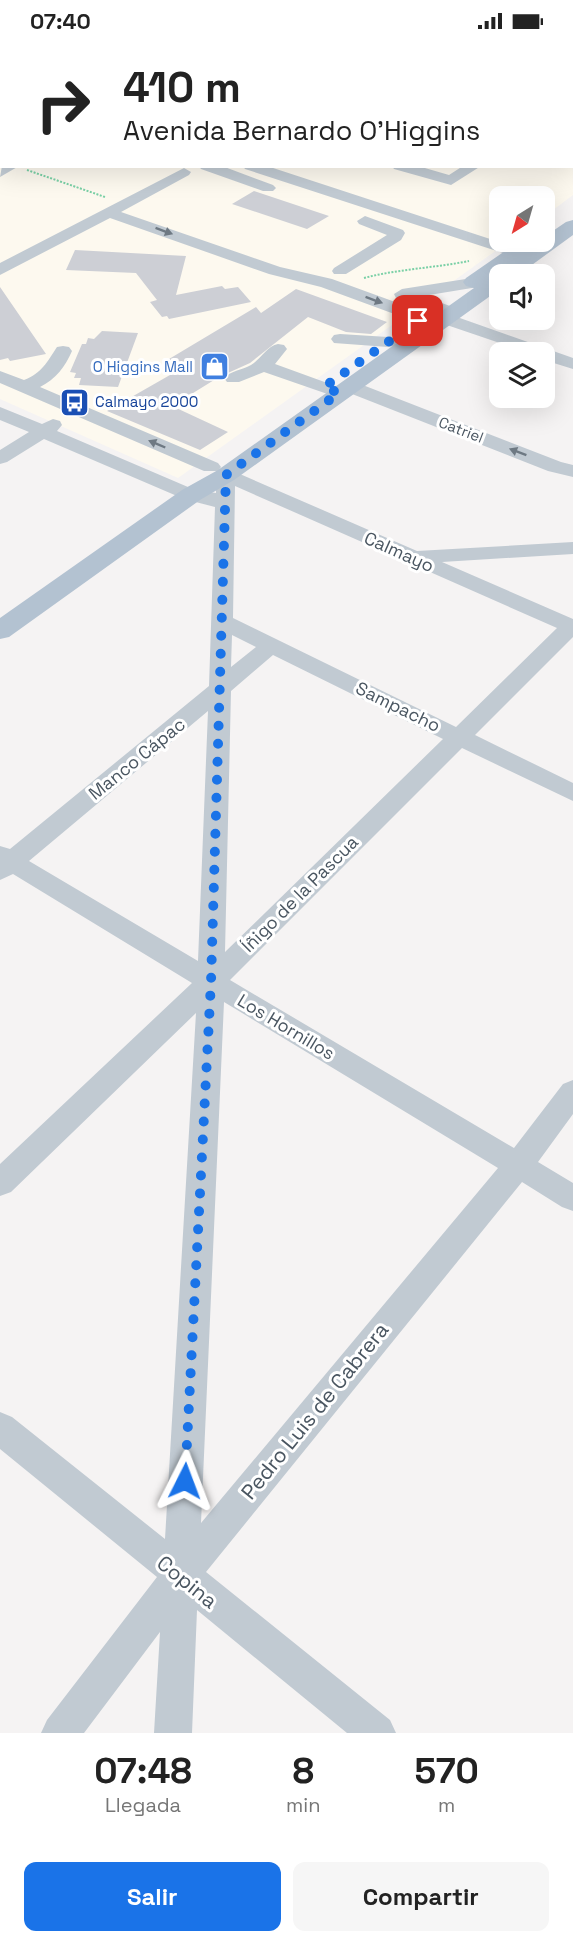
<!DOCTYPE html>
<html lang="es">
<meta charset="utf-8">
<style>
:root{--surface:#fff;--page:#f6f6f6;--text:#222;--muted:#767676;--accent:#1a73e8}
body{margin:0;font-family:"Space Grotesk",sans-serif;background:var(--page);color:var(--text);height:100vh;display:flex;flex-direction:column;font-size:22px;white-space:nowrap}
*{box-sizing:border-box;margin:0}
p{font-size:20px;color:var(--muted)}
.icon{flex:none;width:33px;height:33px;fill:none;stroke:currentColor;stroke-width:2;stroke-linecap:round;stroke-linejoin:round}
.map{position:relative;height:1691px;overflow:hidden}
.sheet{display:flex;flex-direction:column;background:var(--surface);flex:1}
.sheet>*{flex:none}
.guide{position:absolute;left:0px;top:0px;width:573px;height:126px;box-shadow:0 6px 24px #0002;background:#fff;color:var(--text);overflow:hidden}
.needle{width:39px;rotate:217deg}
.tools{position:absolute;left:489px;top:144px;display:grid;gap:12px}
.tools a{display:grid;place-items:center;width:66px;height:66px;border-radius:12px;background:var(--surface);box-shadow:0 6px 24px #0002;font-size:30px}
.pin{position:absolute;display:grid;place-items:center;width:51px;height:51px;color:#fff;margin:-26px;border-radius:12px;box-shadow:0 3px 9px #0006}
.me{position:absolute;width:66px;margin:-33px;rotate:3deg;stroke-linejoin:round;filter:drop-shadow(0 0 4px #0008)}
.turn{display:flex;align-items:center;gap:21px;height:126px;padding:0 24px;font-size:27px}
.turn .icon{width:78px;height:78px;stroke-width:2.5}
.turn b{display:block;font-size:42px;line-height:51px}
.eta{display:flex;justify-content:space-evenly;align-items:center;height:102px;text-align:center}
.eta b{font-size:36px;font-weight:600;line-height:42px}
.primary-button{display:flex;gap:12px;margin-top:auto;padding:12px 24px}
.primary-button a{flex:1;height:69px;border-radius:12px;background:var(--accent);color:#fff;font-size:24px;font-weight:600;line-height:69px;text-align:center}
.primary-button a+a{background:var(--page);color:var(--text)}
.status{display:flex;justify-content:space-between;align-items:center;height:42px;padding:0 30px;background:var(--surface);direction:ltr}
.status svg{height:16px;fill:currentColor}
.map>svg:first-child{display:block}
.commercial{fill:#fdf9ef}
.building{fill:#cdcfd5}
.lines{fill:none;stroke-linecap:round;stroke-linejoin:round}
.path{stroke:#7ad0a6;stroke-width:2;stroke-dasharray:2 1.5;stroke-linecap:butt}
.minor{fill:#c1cad2;fill-rule:evenodd}
.major{fill:#b3c2d1;fill-rule:evenodd}
.oneway{fill:#6e7983}
.route{stroke:#1a73e8;stroke-width:10;stroke-dasharray:0 18}
.labels{text-anchor:middle;stroke-width:6;stroke-linejoin:round;paint-order:stroke}
.far-shop-label{font-size:15px;fill:#366cbe;stroke:#fff;text-anchor:end}
.far-transit-label{font-size:15px;fill:#164399;stroke:#fff;text-anchor:start}
.far-street-label{font-size:15px;fill:#4a5661;stroke:#fff}
.street-label{font-size:18px;fill:#4a5661;stroke:#fff}
.near-street-label{font-size:21px;fill:#4a5661;stroke:#fff}
</style>
<div class="status"><b>07:40</b><svg viewBox="0 0 49 12"><path d="M0 12V9h3v3zM5 12V6h3v6zM10 12V3h3v9zM15 12V0h3v12zM26 1h20v11H26zM47 4h2v5h-2z"/></svg></div>
<div class="map">
<svg width="573" height="1691" viewBox="0 0 573 1691">
<rect width="100%" height="100%" fill="#f5f3f3"/>
<polygon class="commercial" points="572,18 573,153 545,174 544,154 500,154 500,200 508,200 178,436 0,357 0,42 2,124 572,124"/>
<g class="building">
<polygon points="254,149 329,174 307,187 232,162"/>
<polygon points="75,208 186,214 176,253 222,244 225,247 238,245 251,260 169,277 167,274 162,275 150,260 157,258 136,231 66,228"/>
<polygon points="0,245 46,312 10,319 8,316 0,318"/>
<polygon points="296,247 387,280 371,292 346,290 308,275 250,321 219,335 172,364 228,390 200,408 107,369 177,329 164,320 256,265 261,271"/>
<polygon points="102,289 138,291 118,345 79,343 81,336 74,336 76,331 70,330 82,302 86,302 88,296 94,297"/>
</g>
<g class="lines">
<g class="path">
<polyline points="27,128 105,155"/>
<path d="M364,236C398,227 434,226 469,219"/>
</g>
<g class="minor">
<polygon points="0,0 6,0 7,2 2,2 2,7"/>
<polygon points="48,0 63,0 47,2"/>
<polygon points="203,0 217,0 202,2"/>
<polygon points="305,0 319,0 304,2"/>
<polygon points="421,0 438,0 439,2 422,2"/>
<polygon points="502,0 516,0 501,2"/>
<rect x="0" y="39" width="2" height="9"/>
<rect x="572" y="98" width="1" height="9"/>
<polygon points="19,124 0,135 2,124"/>
<polygon points="199,124 222,124 273,143 276,146 273,149 263,149 201,127"/>
<polygon points="243,124 267,124 521,207 523,210 515,215 509,213 245,127"/>
<polygon points="392,124 418,124 449,133 463,124 481,124 451,143 394,127"/>
<polygon points="184,126 191,130 189,133 121,170 280,225 332,237 428,272 431,276 428,280 416,280 321,245 269,232 110,176 0,233 0,221"/>
<polygon points="365,174 403,188 405,191 401,198 346,232 334,232 332,229 334,226 387,193 359,182 357,179"/>
<polygon points="472,236 480,241 478,245 423,254 458,267 460,271 457,275 573,316 573,327 544,318 544,310 526,310 438,280 435,276 439,272 396,256 394,252 402,247"/>
<polygon points="340,292 388,295 394,296 397,300 394,304 388,305 334,301 331,297 334,293"/>
<path d="M278,302L284,303L287,307L275,322L341,346L343,340H355L561,420L573,423V435L548,429L347,350L345,355L339,356L264,330L239,340H227L224,336C230,329 242,328 251,323C261,317 267,304 278,302Z"/>
<path d="M63,304L69,305L72,309C65,325 56,337 40,345L218,421L221,425L218,429H204L0,341V329L24,338C42,331 47,320 57,305Z"/>
<path d="M0,365L42,382L53,377L60,379L62,383L57,389L195,448L216,451V433L219,429H233L417,509L573,500V512L442,520L573,577V595L475,693L573,741V759L462,706L230,938L514,1106L563,1042L573,1038V1072L538,1120L573,1141V1169L562,1165L522,1140L206,1530L390,1678L396,1691H347L197,1568L192,1691H154L160,1590L84,1691H41L47,1678L157,1535L0,1407V1370L12,1375L165,1497L196,971L11,1150L0,1154V1122L192,941L13,832L0,838V804L10,807L209,644L215,465L184,457L44,397L7,420L0,422V408L29,390L0,378ZM235,444L557,586L456,685L233,576ZM232,593L256,605L231,625ZM273,613L443,697L225,910L231,649ZM208,669L198,919L29,819ZM224,960L498,1126L201,1481Z"/>
</g>
<g class="major">
<polygon points="549,0 570,0 571,2 550,2"/>
<polygon points="573,178 573,193 525,228 511,228 508,224 499,231 506,232 500,232 500,247 234,438 200,458 9,595 0,597 0,576 182,448 218,428 474,246 466,244 463,240 466,236 518,200 544,200 544,195 566,180"/>
</g>
</g>
<defs><path id="oneway-solid" d="M-6-.8H1V-3.2L6.5 0L1 3.2V.8H-6Z" transform="scale(1.5)"/></defs>
<g class="oneway">
<use href="#oneway-solid" transform="translate(164 189) rotate(20)"/>
<use href="#oneway-solid" transform="translate(374 258) rotate(20)"/>
<use href="#oneway-solid" transform="translate(157 402) rotate(-157)"/>
<use href="#oneway-solid" transform="translate(518 410) rotate(-159)"/>
</g>
<g class="lines">
<polyline class="route" points="185,1439 211,940 226,433 339,351 324,345 418,279"/>
</g>
<defs>
<symbol id="shop-square" viewBox="-11 -11 22 22"><rect x="-9" y="-9" width="18" height="18" rx="4" fill="#3f7fe0" stroke="#fff"/><path d="M-5-2.5h2.3a2.7 3.5 0 0 1 5.4 0H5L5.5 6h-11ZM-1.5-2.5h3a1.5 2.3 0 0 0-3 0Z" fill="#fff"/></symbol>
<symbol id="bus-square" viewBox="-11 -11 22 22"><rect x="-9" y="-9" width="18" height="18" rx="4" fill="#1a4fb4" stroke="#fff"/><path d="M-5-6H5V4H4V6H2V4H-2V6H-4V4H-5ZM-3.5-4V0h7V-4ZM-3.5 1.2v1.5H-2V1.2ZM2 1.2v1.5H3.5V1.2Z" fill="#fff"/></symbol>
</defs>
<g fill-rule="evenodd">
<use href="#shop-square" x="198" y="308" width="33" height="33"/>
<use href="#bus-square" x="58" y="344" width="33" height="33"/>
</g>
<g class="labels">
<g class="far-shop-label">
<text x="193" y="330">O Higgins Mall</text>
</g>
<g class="far-transit-label">
<text x="95" y="365">Calmayo 2000</text>
</g>
<g class="far-street-label">
<text transform="translate(461 388) rotate(21)" y="5">Catriel</text>
</g>
<g class="street-label">
<text transform="translate(399 510) rotate(24)" y="6">Calmayo</text>
<text transform="translate(398 665) rotate(26)" y="6">Sampacho</text>
<text transform="translate(137 717) rotate(-39)" y="6">Manco Cápac</text>
<text transform="translate(300 852) rotate(-45)" y="6">Íñigo de la Pascua</text>
<text transform="translate(286 985) rotate(31)" y="6">Los Hornillos</text>
</g>
<g class="near-street-label">
<text transform="translate(315 1369) rotate(-51)" y="7">Pedro Luis de Cabrera</text>
<text transform="translate(187 1540) rotate(39)" y="7">Copina</text>
</g>
</g>
</svg>
<div class="tools">
<a><svg class="needle" viewBox="-14 -14 28 28"><path d="M0-13l5 13h-10z" fill="#e53935"/><path d="M0 13l5-13h-10z" fill="#767676"/></svg></a>
<a><svg class="icon" aria-label="sound" viewBox="0 0 24 24"><path d="M4 9h4l5-4v14l-5-4H4zM17 9q2 3 0 6"/></svg></a>
<a><svg class="icon" aria-label="layers" viewBox="0 0 24 24"><path d="M12 4l9 5-9 5-9-5zM3 14l9 5 9-5"/></svg></a>
</div>
<div class="pin" style="left:418px;top:279px;background:#d93025"><svg class="icon" aria-label="arrive" viewBox="0 0 24 24"><path d="M6 21V4h12l-3 4 3 4H6"/></svg></div>
<svg class="me" style="left:185px;top:1439px" viewBox="-20 -20 40 40"><path d="M0-17L14 15 0 8-14 15z" fill="#1a73e8" stroke="#fff" stroke-width="4"/></svg>
<div class="guide">
<div class="turn"><svg class="icon" aria-label="right" viewBox="0 0 24 24"><path d="M7 20v-9h11M14 6l5 5-5 5"/></svg><div><b>410 m</b>Avenida Bernardo O'Higgins</div></div>
</div>
</div>
<section class="sheet">
<div class="eta">
<div><b>07:48</b><p>Llegada</p></div>
<div><b>8</b><p>min</p></div>
<div><b>570</b><p>m</p></div>
</div>
<div class="primary-button"><a>Salir</a><a>Compartir</a></div>
</section>
